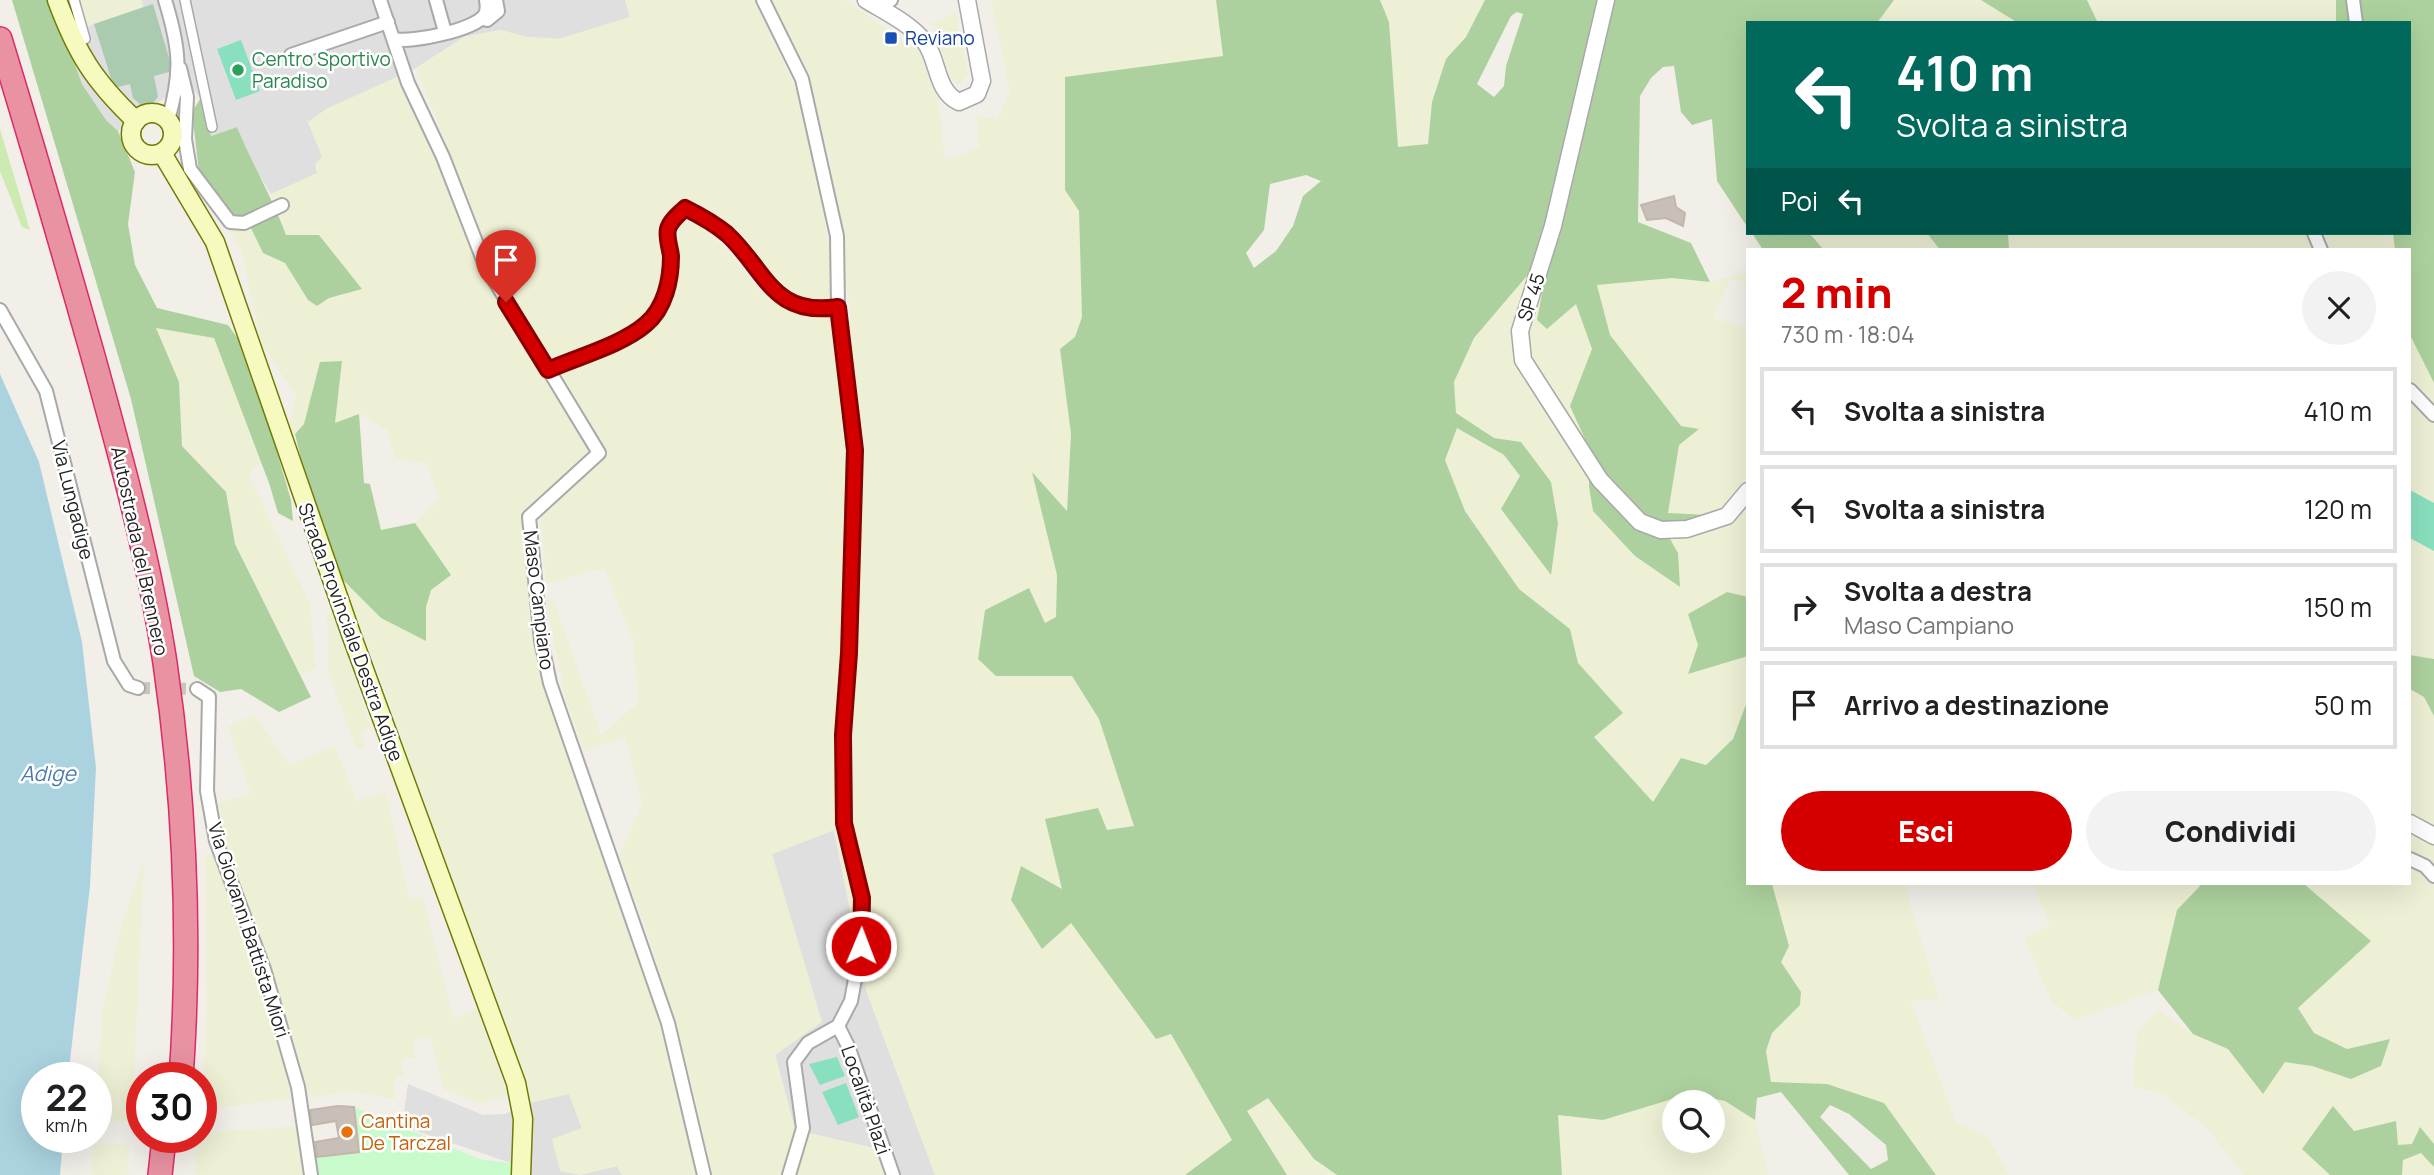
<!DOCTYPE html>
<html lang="it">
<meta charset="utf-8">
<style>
:root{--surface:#fff;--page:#f2f2f2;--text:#202124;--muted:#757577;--line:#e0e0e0;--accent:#d40000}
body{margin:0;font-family:Manrope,sans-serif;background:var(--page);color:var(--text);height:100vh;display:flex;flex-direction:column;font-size:26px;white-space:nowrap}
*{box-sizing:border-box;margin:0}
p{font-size:23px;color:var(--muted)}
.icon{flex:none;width:38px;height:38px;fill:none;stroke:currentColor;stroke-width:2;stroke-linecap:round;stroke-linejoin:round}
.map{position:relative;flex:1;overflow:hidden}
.panel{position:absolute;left:1746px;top:248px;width:665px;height:637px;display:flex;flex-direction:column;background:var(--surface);border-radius:0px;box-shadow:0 7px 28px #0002}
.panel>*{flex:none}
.top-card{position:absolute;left:1746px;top:21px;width:665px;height:214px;border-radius:0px;box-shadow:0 7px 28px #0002;background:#00695c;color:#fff;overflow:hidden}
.buttons{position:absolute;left:1662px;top:1090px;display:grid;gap:14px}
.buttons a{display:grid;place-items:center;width:63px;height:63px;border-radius:50%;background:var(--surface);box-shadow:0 7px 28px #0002;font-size:35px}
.speed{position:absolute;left:21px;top:1062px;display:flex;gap:14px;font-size:35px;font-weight:700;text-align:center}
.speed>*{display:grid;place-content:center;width:91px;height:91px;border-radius:50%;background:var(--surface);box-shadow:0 7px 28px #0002;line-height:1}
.speed small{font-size:18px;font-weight:400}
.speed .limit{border:10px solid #d22;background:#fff;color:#111}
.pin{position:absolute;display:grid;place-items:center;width:60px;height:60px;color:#fff;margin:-72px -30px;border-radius:50% 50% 50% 0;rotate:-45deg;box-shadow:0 0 7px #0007}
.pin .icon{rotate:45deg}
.me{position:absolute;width:77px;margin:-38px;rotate:1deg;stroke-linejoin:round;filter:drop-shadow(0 0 5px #0008)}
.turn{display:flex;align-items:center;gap:24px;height:147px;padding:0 35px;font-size:32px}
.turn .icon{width:91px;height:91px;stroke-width:2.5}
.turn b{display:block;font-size:49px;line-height:60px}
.then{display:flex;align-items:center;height:66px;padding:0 35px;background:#0003;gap:14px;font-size:26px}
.round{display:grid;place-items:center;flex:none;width:74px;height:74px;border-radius:37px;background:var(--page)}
.overview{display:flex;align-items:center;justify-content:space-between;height:119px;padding:0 35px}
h1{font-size:42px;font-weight:800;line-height:52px;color:var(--accent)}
.cta{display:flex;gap:14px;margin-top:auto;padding:14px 35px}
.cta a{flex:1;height:80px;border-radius:42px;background:var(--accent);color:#fff;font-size:28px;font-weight:800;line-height:80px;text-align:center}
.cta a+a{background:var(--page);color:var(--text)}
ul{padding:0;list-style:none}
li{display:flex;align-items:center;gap:21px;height:88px;margin:0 14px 10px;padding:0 21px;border:4px solid var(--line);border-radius:0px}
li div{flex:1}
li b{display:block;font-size:26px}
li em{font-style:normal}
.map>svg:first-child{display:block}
.residential{fill:#e0dfdf}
.farmland{fill:#eef0d5;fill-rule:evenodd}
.grass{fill:#cdebb0}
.forest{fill:#add19e;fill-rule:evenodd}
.cemetery{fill:#aacbaf}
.park{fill:#c8facc}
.pitch{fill:#88e0be}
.water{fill:#aad3df}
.building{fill:#c7bfb8;stroke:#c4b6ab;stroke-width:2}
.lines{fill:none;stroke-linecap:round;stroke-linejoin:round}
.minor-tunnel{stroke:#c8c6c1;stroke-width:12;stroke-dasharray:12 6;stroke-linecap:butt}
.pedestrian-casing{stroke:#a9a9a9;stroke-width:12}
.minor-casing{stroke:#a9a9a9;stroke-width:16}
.tertiary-casing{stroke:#a9a9a9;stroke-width:19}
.secondary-casing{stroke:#707d05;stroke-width:21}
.motorway-casing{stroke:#dc2a67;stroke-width:26}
.pedestrian{stroke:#fff;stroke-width:9}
.minor{stroke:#fff;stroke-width:12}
.tertiary{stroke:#fff;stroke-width:16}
.secondary{stroke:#f7fabf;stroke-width:18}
.motorway{stroke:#e892a2;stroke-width:23}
.route-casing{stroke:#8a0000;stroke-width:18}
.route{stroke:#d40000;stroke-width:12}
.transit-dot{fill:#1a4fb4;stroke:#fff;stroke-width:2.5}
.leisure-dot{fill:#2e9e5b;stroke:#fff;stroke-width:2.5}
.food-dot{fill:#e8710a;stroke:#fff;stroke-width:2.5}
.labels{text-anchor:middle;stroke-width:5;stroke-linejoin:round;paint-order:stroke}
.transit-label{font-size:19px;fill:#164399;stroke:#fff;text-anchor:start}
.leisure-label{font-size:19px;fill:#27864d;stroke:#fff;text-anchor:start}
.street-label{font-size:19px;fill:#222;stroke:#fff}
.food-label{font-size:19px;fill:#c56008;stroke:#fff;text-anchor:start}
.water-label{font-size:21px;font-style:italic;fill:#4a7aab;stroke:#fff}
</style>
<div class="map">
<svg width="2434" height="1175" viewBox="0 0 2434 1175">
<rect width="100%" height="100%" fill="#f2efe9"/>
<g class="residential">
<polygon points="51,0 625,0 631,17 559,39 527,37 500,30 464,37 416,68 308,122 322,156 318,173 271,194 252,164 237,127 211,136 200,99 188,81 118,131 106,120 82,84"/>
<polygon points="834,830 866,990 935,1175 888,1175 878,1149 795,1130 775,1054 772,854"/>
<polygon points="408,1084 483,1115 505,1114 530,1103 569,1093 582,1129 580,1175 617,1166 622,1175 517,1175 514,1164 402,1126"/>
</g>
<g class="farmland">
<polygon points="76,0 142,0 143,7 83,28"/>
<polygon points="625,0 754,0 800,97 820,193 830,253 830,299 820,304 797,297 783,288 702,204 683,200 664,215 657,228 662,263 659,295 644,317 623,333 552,361 531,332 499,277 416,68 464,37 500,30 527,37 559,39 630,17"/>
<polygon points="771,0 845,0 920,52 938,99 945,160 979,148 976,115 997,120 1010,92 991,0 1216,0 1223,56 1065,190 1079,210 1082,317 1075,337 1060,349 1071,434 1067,512 1033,474 1057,575 1056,618 1045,623 1029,589 985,610 978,658 996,676 1072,676 1099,719 1135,827 1107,831 1045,819 1071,922 1155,1039 1171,1033 1232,1140 1185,1175 935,1175 866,990 834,830 772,854 822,1022 775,1055 795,1130 878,1149 888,1175 711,1175 694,1093 648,934 619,856 642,805 625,737 584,751 566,700 546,601 553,598 601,735 639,702 633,641 604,568 546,584 541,518 608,453 558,375 649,332 666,307 673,278 679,222 696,222 727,250 760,290 786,309 851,322 830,159 806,74"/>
<polygon points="1380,0 1485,0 1466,37 1446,59 1432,102 1428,145 1397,147 1389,22"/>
<polygon points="1894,0 1981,0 2018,23 1877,23"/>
<polygon points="2087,0 2336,0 2336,23 2098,23"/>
<polygon points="956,12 968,74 960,84 952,80 932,23"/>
<polygon points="401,75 464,232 511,327 595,452 523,517 532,606 645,971 700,1175 622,1175 617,1166 580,1175 560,1171 552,1139 582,1128 569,1094 530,1103 464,911 371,654 340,577 381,618 426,640 426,607 431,589 421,534 415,523 439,498 426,463 395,458 387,430 359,414 335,423 335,409 340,387 320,362 304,424 295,434 288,428 296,395 262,345 242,253 226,224 250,226 263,253 285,263 307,300 341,296 286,235 271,194 317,173 315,165 322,156 308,122 326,109"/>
<polygon points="1809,233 1927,233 1940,250 1824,250"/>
<polygon points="2008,233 2393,233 2395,250 2009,250"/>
<polygon points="1547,268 1547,329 1576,304 1592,349 1570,406 1589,448 1589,487 1662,525 1705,515 1668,513 1681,426 1610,335 1597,284 1672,278 1710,282 1748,272 1748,283 1730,279 1713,317 1748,330 1748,597 1727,592 1688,614 1698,645 1688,673 1748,656 1748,705 1745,707 1733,739 1706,765 1681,758 1654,803 1593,736 1622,712 1578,663 1570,629 1519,589 1465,511 1445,460 1457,428 1504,455 1520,476 1550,574 1521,442 1494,438 1456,413 1454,382 1474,338 1526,277"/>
<polygon points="155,328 214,338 261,463 249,475 310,603 316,668 301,675 235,544 226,492 182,446 179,382"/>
<polygon points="2410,335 2434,383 2434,659 2410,655"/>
<polygon points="334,612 371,728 362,732 365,747 357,750 328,674 327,616"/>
<polygon points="2410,689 2424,697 2434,716 2434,1144 2420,1128 2412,1144 2397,1145 2395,1121 2354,1131 2303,1148 2330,1175 2243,1175 2207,1128 2162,1094 2133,1086 2137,1032 2159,1010 2193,1034 2228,1049 2263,1094 2285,1062 2312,1066 2351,1079 2381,1066 2390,1039 2348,1049 2314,1033 2298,1008 2370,941 2304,884 2410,884"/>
<polygon points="254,714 289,765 335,746 357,801 386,791 409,899 423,897 453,1018 477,1009 508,1095 479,1104 444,1089 430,1036 413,1041 416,1058 401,1060 405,1075 394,1077 395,1099 349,1091 305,1099 294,1048 268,966 230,862 218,803 251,794 228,727"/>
<polygon points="215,854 283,1057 291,1098 202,1110 207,1009 205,855"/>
<polygon points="144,859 132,1120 96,1124 102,1013 122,923"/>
<polygon points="1772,884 1906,884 1910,904 1940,1001 1911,1000 1956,1122 1987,1136 2009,1175 1936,1175 1884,1103 1783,1083 1771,1083 1766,1051 1772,1033 1800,1005 1801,992 1780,962 1789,946"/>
<polygon points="2033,884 2199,884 2200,886 2177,910 2158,990 2073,1020 2051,1000 2024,938 2050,925"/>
<path d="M1689,1094L1725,1101L1755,1120L1768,1175H1562L1558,1115L1603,1120ZM1675,1102H1713V1141H1675Z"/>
<polygon points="1269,1097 1314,1159 1337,1175 1287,1175 1246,1111"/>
<polygon points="299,1126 302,1158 314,1157 319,1175 195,1175 198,1138 201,1138 201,1133"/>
<polygon points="94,1144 130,1145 127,1175 91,1175"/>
<polygon points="2422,1152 2434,1167 2434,1175 2402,1175 2403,1160"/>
</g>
<polygon class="grass" points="0,129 30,230 22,227 0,171"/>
<g class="forest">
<polygon points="12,0 51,0 82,84 106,120 118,131 135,172 128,224 135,265 157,308 228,325 247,351 291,500 293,521 278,513 269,483 214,338 156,328 179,382 182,446 226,492 235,544 311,697 279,712 241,689 220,692 194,676 131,399"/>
<path d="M1216,0H1380L1389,22L1398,147L1428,144L1432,102L1446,59L1466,37L1485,0H1894L1877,23H1748V228L1717,181L1712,119L1692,125L1681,112L1674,66L1663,67L1651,78L1640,96L1638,222L1691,243L1710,282L1672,278L1597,285L1610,335L1681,426L1699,429L1679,445L1668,513L1709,515L1662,525L1678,553L1680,587L1635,556L1593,511L1589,487V448L1570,406L1592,349L1576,304L1547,329L1537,320L1547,268L1526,277L1474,338L1454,382L1456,413L1494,438L1521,442L1551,482L1558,523L1551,575L1501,509L1520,476L1504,455L1457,428L1445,460L1465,511L1519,589L1570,629L1578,663L1623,713L1594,737L1653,802L1681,758L1706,765L1733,739L1745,707L1748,705V884H1772L1789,946L1781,962L1801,992L1800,1005L1772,1033L1766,1051L1771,1082L1827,1084L1884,1103L1936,1175H1849L1781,1092L1757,1098L1755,1120L1725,1101L1689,1094L1603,1120L1558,1115L1562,1175H1337L1314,1159L1268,1098L1247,1111L1287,1175H1185L1232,1140L1171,1034L1156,1039L1071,923L1042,949L1011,900L1021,866L1062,889L1045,819L1098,808L1107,830L1134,826L1099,719L1072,676H996L978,659L985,610L1029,588L1045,623L1056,617L1057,575L1032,472L1067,511L1071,434L1060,349L1075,337L1082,317L1079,211L1065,190V77L1223,56ZM1517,12L1523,14L1506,66L1504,86L1494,97L1477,84L1511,16ZM1306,175L1321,181L1303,196L1293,226L1276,251L1254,268L1246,253L1264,230L1270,184ZM1830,1105L1849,1114L1886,1145L1888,1160L1871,1169L1820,1117Z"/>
<polygon points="1981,0 2087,0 2098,23 2018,23"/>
<polygon points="2336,0 2434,0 2434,383 2410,335 2410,250 2395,250 2393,233 2410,233 2410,23 2336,23"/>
<path d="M200,99L211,136L237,127C252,164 272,197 286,235H319L362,289L329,298L317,306L308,300L285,263L263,253L250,226L226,224L200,181L192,112Z"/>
<polygon points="1752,233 1809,233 1824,250 1763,250"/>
<polygon points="1927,233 2008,233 2009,250 1963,250 1963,248 1940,250"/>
<polygon points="342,361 335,423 359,414 364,483 370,484 381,530 415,523 451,575 431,590 426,607 426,641 381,618 340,577 303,467 295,434 304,424 320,362"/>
<polygon points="1727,592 1748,597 1748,656 1688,674 1698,645 1688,614"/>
<polygon points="2410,655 2434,659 2434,716 2424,697 2410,689"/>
<polygon points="2199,884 2304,884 2371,941 2298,1008 2314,1033 2347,1049 2390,1039 2381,1066 2351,1079 2312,1066 2285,1062 2263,1094 2228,1049 2193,1034 2158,990 2177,910 2200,886"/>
<polygon points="2333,1106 2354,1131 2396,1121 2398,1145 2412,1144 2420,1127 2434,1144 2434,1167 2421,1153 2403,1160 2402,1175 2330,1175 2302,1149"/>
</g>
<polygon class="cemetery" points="153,4 173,71 154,76 158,97 151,105 142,106 133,98 130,84 114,88 94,24"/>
<polygon class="park" points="354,1107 479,1159 515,1164 515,1175 319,1175 314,1157 359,1152"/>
<g class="pitch">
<polygon points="241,40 260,91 236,100 217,49"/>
<polygon points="2410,490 2434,503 2434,551 2410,538"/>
<polygon points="837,1057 845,1076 820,1085 809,1064"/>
<polygon points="846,1083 859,1117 838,1125 822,1092"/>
</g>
<polygon class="water" points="0,374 39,462 82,642 96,768 90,886 68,1078 37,1078 37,1138 63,1138 60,1175 0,1175"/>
<g class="building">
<polygon points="1674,196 1676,207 1685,213 1683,226 1666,218 1647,220 1641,205"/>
<polygon points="338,1106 354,1107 359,1152 317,1157 315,1142 339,1138 336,1121 312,1125 310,1110"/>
</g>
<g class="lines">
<polyline class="minor-tunnel" points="138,688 197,689"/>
<defs>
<g id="pedestrian">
<polyline points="74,0 85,39"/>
<polyline points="185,0 212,127"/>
</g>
<g id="minor">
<path d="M165,0C180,49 182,72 168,120"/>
<polyline points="380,0 408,83 443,157 485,265 599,453 529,517 541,641 550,683 668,1023 704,1175"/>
<polyline points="436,0 445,32"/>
<polyline points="763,0 802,79 837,236 838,307 854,450 849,653 843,735 843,823 862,898 861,946 851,1001 838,1026 808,1043 794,1062 803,1128 789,1175"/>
<polyline points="2353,0 2356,23"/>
<polyline points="880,8 891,0"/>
<polyline points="482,18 487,20 498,11 496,0"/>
<path d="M395,39C412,43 473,30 484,16C488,11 487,6 486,0"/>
<polyline points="291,55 388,22"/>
<polyline points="180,68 187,97 185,139 190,169 230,222 244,223 282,205"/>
<polyline points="2314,233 2321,250"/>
<polyline points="0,310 46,391 114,661 129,685 138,688"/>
<path d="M548,370C577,357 621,345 646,324C665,308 671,280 671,256C670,248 666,237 668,229C670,221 679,214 685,208C699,215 715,224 727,234C766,270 772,317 838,307"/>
<polyline points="2410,390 2434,415"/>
<polyline points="197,689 209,697 207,791 216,841 264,969 298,1087 311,1175"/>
<polyline points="2410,859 2425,866 2434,876"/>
<polyline points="838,1026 848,1046 893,1175"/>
</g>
<g id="tertiary">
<path d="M866,0C886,12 909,23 924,41C939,59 935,91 959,102L977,94L982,81L967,0"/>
<polyline points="1606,0 1553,226 1520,331 1523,360 1600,480 1640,522 1661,530 1687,529 1727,516 1748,491"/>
<polyline points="2410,823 2434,836"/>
</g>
<g id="secondary">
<path d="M57,0C77,54 94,81 136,121"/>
<circle cx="152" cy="134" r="21"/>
<polyline points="162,153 215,242 351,634 516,1083 523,1119 521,1175"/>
</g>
<g id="motorway">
<path d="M0,39C32,144 63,250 93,356C121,457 149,559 165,663C185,801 191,939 181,1078"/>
<polyline points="160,1175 164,1138"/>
</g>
</defs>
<use href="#pedestrian" class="pedestrian-casing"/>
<use href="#minor" class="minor-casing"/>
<use href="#tertiary" class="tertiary-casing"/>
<use href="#secondary" class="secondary-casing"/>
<use href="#motorway" class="motorway-casing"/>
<use href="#pedestrian" class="pedestrian"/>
<use href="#minor" class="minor"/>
<use href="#tertiary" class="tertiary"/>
<use href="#secondary" class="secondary"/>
<use href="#motorway" class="motorway"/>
</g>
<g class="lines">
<defs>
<path id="route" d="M506,302L548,370C577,357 622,345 646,324C665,308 671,280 671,256C670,248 666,237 668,229C670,221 679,214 685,208C699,215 715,224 727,234C766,270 772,317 838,307L855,450L849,653L843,735L844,823L862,898L861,946"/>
</defs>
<use href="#route" class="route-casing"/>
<use href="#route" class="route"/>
</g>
<rect class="transit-dot" x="884" y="31" width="14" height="14" rx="3.5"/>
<circle class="leisure-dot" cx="238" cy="70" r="7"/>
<circle class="food-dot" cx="347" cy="1132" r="7"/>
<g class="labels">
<g class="transit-label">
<text x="905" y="45">Reviano</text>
</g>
<g class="leisure-label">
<text x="252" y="66">Centro Sportivo<tspan x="252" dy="22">Paradiso</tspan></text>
</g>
<g class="street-label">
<text transform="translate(1531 297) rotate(-72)" y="7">SP 45</text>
<text transform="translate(73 500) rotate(76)" y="7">Via Lungadige</text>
<text transform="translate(140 551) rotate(78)" y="7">Autostrada del Brennero</text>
<text transform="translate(539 600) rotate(83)" y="7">Maso Campiano</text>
<text transform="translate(351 632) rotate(70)" y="7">Strada Provinciale Destra Adige</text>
<text transform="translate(249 930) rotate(72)" y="7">Via Giovanni Battista Miori</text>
<text transform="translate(866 1100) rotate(71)" y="7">Località Plazi</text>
</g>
<g class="food-label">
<text x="361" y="1128">Cantina<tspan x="361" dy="22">De Tarczal</tspan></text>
</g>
<g class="water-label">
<text x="48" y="781">Adige</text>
</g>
</g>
</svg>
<div class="buttons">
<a><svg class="icon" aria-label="search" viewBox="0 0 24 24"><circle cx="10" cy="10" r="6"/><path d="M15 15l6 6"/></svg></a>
</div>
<div class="speed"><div>22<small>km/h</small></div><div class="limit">30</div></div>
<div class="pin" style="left:506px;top:302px;background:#d93025"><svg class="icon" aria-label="arrive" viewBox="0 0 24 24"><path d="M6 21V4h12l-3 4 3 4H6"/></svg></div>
<svg class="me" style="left:861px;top:946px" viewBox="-20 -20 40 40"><circle r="17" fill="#d40000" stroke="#fff" stroke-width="3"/><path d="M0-11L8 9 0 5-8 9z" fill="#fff"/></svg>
<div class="top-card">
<div class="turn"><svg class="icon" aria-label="left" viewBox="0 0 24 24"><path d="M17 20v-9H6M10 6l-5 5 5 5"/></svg><div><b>410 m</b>Svolta a sinistra</div></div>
<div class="then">Poi<svg class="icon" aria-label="left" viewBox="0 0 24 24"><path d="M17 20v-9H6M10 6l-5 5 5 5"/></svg></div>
</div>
<section class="panel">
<div class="overview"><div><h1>2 min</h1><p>730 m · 18:04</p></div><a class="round"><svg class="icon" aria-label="close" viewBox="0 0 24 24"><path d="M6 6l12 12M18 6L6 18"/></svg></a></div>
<ul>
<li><svg class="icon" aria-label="left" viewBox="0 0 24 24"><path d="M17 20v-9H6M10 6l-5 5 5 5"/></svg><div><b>Svolta a sinistra</b></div><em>410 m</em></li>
<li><svg class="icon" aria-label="left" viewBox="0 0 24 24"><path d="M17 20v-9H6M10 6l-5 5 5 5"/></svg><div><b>Svolta a sinistra</b></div><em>120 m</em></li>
<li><svg class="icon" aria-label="right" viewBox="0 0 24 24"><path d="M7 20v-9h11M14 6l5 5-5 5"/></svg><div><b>Svolta a destra</b><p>Maso Campiano</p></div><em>150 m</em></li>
<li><svg class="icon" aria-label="arrive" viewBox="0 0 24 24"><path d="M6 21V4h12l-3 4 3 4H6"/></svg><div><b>Arrivo a destinazione</b></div><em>50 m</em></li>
</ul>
<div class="cta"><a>Esci</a><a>Condividi</a></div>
</section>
</div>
